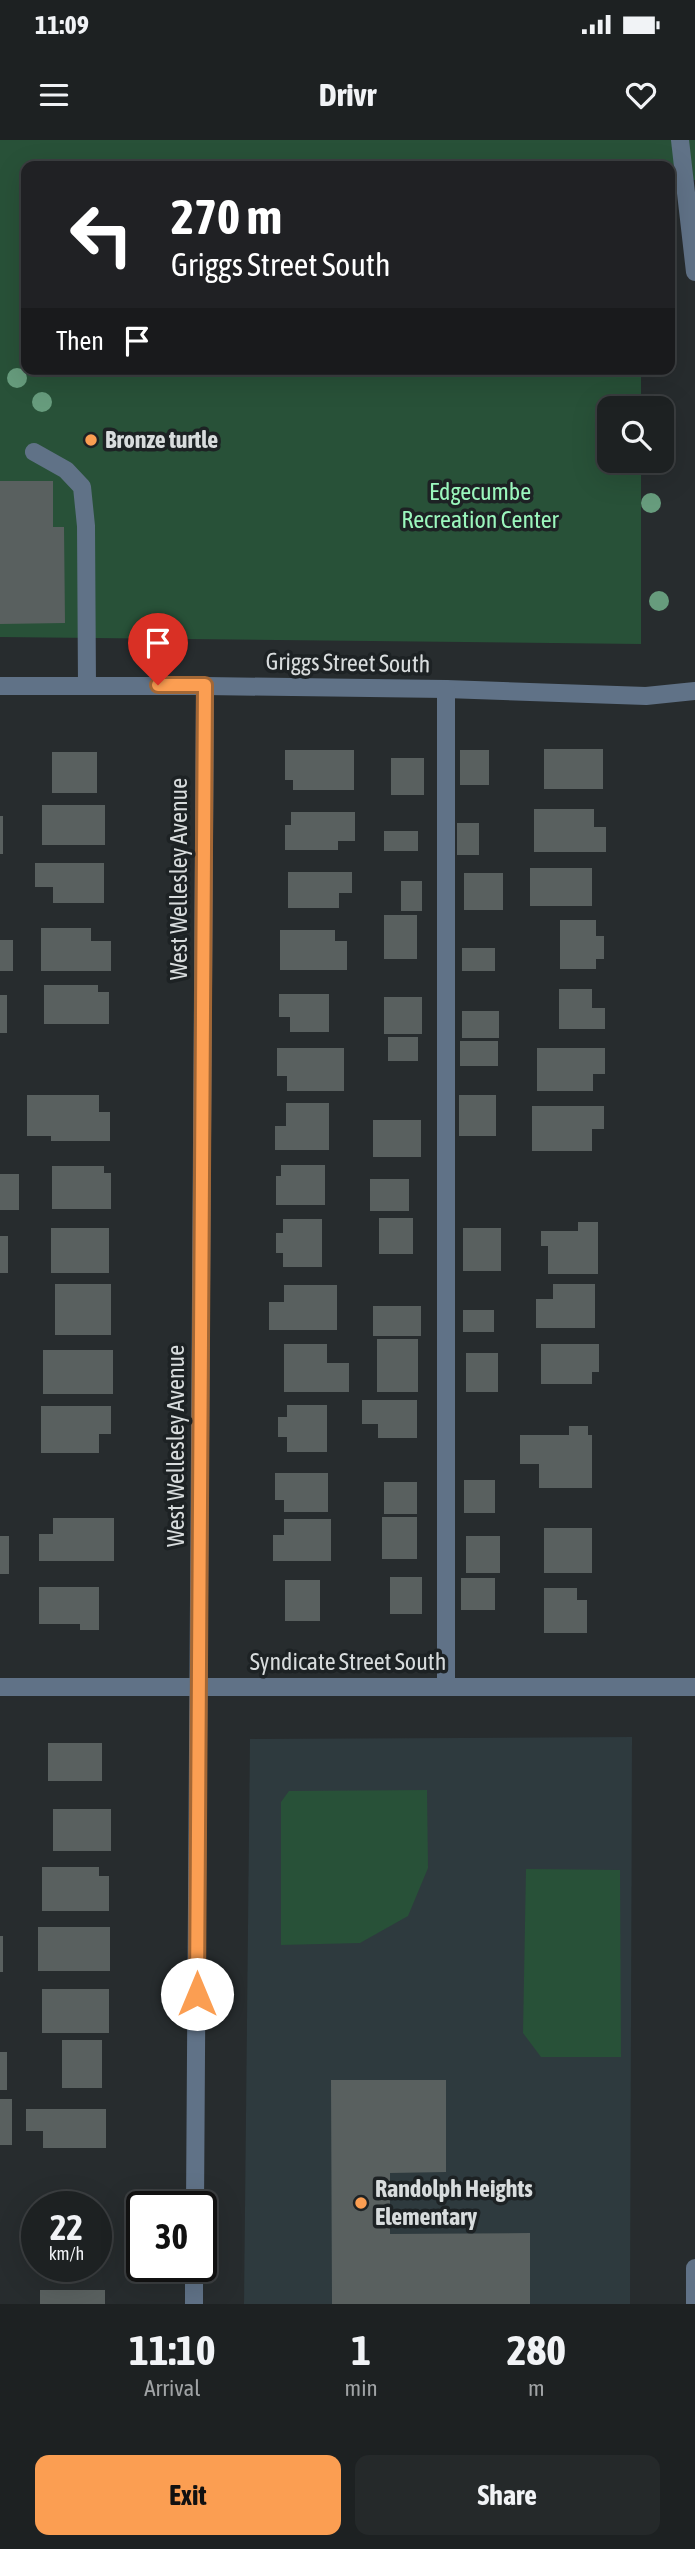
<!DOCTYPE html>
<style>
:root{--surface:#1d2122;--page:#25292a;--text:#f1f3f6;--muted:#a0a3a5;--line:#3b3e40;--accent:#fb9e52}
body{margin:0;font-family:"Asap Condensed",sans-serif;background:var(--page);color:var(--text);height:100vh;display:flex;flex-direction:column;font-size:26px;white-space:nowrap}
*{box-sizing:border-box;margin:0}
p{font-size:23px;color:var(--muted)}
.icon{flex:none;width:38px;height:38px;fill:none;stroke:currentColor;stroke-width:2;stroke-linecap:round;stroke-linejoin:round}
.map{position:relative;height:2164px;overflow:hidden}
.details{display:flex;flex-direction:column;background:var(--surface);flex:1}
.details>*{flex:none}
.top-card{position:absolute;left:21px;top:21px;width:654px;height:214px;border-radius:14px;box-shadow:0 7px 28px #0002,0 0 0 2px var(--line);background:#202124;color:#fff;overflow:hidden}
.buttons{position:absolute;left:597px;top:256px;display:grid;gap:14px}
.buttons a{display:grid;place-items:center;width:77px;height:77px;border-radius:14px;background:var(--surface);box-shadow:0 7px 28px #0002,0 0 0 2px var(--line);font-size:35px}
.speed{position:absolute;left:21px;top:2051px;display:flex;gap:14px;font-size:35px;font-weight:700;text-align:center}
.speed>*{display:grid;place-content:center;width:91px;height:91px;border-radius:50%;background:var(--surface);box-shadow:0 7px 28px #0002,0 0 0 2px var(--line);line-height:1}
.speed small{font-size:18px;font-weight:400}
.speed .limit{border:4px solid #111;border-radius:10px;background:#fff;color:#111}
.pin{position:absolute;display:grid;place-items:center;width:60px;height:60px;color:#fff;margin:-72px -30px;border-radius:50% 50% 50% 0;rotate:-45deg;box-shadow:0 0 7px #0007}
.pin .icon{rotate:45deg}
.me{position:absolute;width:77px;margin:-38px;rotate:0deg;stroke-linejoin:round;filter:drop-shadow(0 0 5px #0008)}
.turn{display:flex;align-items:center;gap:24px;height:147px;padding:0 35px;font-size:32px}
.turn .icon{width:91px;height:91px;stroke-width:2.5}
.turn b{display:block;font-size:49px;line-height:60px}
.then{display:flex;align-items:center;height:66px;padding:0 35px;background:#0003;gap:14px;font-size:26px}
.eta{display:flex;justify-content:space-evenly;align-items:center;height:119px;text-align:center}
.eta b{font-size:42px;font-weight:700;line-height:49px}
.button{display:flex;gap:14px;margin-top:auto;padding:14px 35px}
.button a{flex:1;height:80px;border-radius:14px;background:var(--accent);color:#111;font-size:28px;font-weight:700;line-height:80px;text-align:center}
.button a+a{background:var(--page);color:var(--text)}
.status{display:flex;justify-content:space-between;align-items:center;height:49px;padding:0 35px;background:var(--surface);direction:ltr}
.status svg{height:19px;fill:currentColor}
header{display:flex;justify-content:space-between;align-items:center;height:91px;padding:0 35px;background:var(--surface);font-size:32px;font-weight:700}
.map>svg:first-child{display:block}
.built{fill:#2e3a3e}
.green{fill:#285138}
.building{fill:#59605f}
.lines{fill:none;stroke-linecap:round;stroke-linejoin:round}
.minor{stroke:#607287;stroke-width:18}
.tree{fill:#679c7d}
.route-casing{stroke:#a36735;stroke-width:18}
.route{stroke:#fb9e52;stroke-width:12}
.poi-dot{fill:#fb9e52;stroke:#1d2224;stroke-width:2.5}
.labels{text-anchor:middle;stroke-width:7;stroke-linejoin:round;paint-order:stroke}
.poi-label{font-size:24px;font-weight:bold;fill:#d8dcdd;stroke:#1d2224;text-anchor:start}
.park-label{font-size:24px;fill:#9bf7bd;stroke:#1d2224}
.street-label{font-size:24px;fill:#d8dcdd;stroke:#1d2224}
</style>
<div class="status"><b>11:09</b><svg viewBox="0 0 49 12"><path d="M0 12V9h3v3zM5 12V6h3v6zM10 12V3h3v9zM15 12V0h3v12zM26 1h20v11H26zM47 4h2v5h-2z"/></svg></div>
<header><svg class="icon" aria-label="menu" viewBox="0 0 24 24"><path d="M4 6h16M4 12h16M4 18h16"/></svg>Drivr<svg class="icon" aria-label="heart" viewBox="0 0 24 24"><path d="M12 20l-8-8c-3-5 5-10 8-4 3-6 11-1 8 4z"/></svg></header>
<div class="map">
<svg width="695" height="2164" viewBox="0 0 695 2164">
<rect width="100%" height="100%" fill="#272c2e"/>
<polygon class="built" points="632,1597 630,2164 244,2164 250,1599"/>
<g class="green">
<polygon points="0,0 695,0 695,40 670,39 670,26 26,26 26,229 641,229 641,268 609,268 609,320 641,320 641,504 0,497"/>
<polygon points="427,1650 428,1728 408,1776 360,1803 281,1805 281,1662 289,1651"/>
<polygon points="526,1729 620,1730 621,1917 541,1917 523,1893"/>
</g>
<g class="building">
<polygon points="0,341 53,341 53,387 64,387 65,483 0,484"/>
<rect x="544" y="609" width="59" height="40"/>
<polygon points="285,610 354,610 354,650 293,650 293,640 285,640"/>
<rect x="460" y="610" width="29" height="35"/>
<rect x="52" y="612" width="45" height="41"/>
<rect x="391" y="618" width="33" height="37"/>
<rect x="42" y="665" width="63" height="40"/>
<polygon points="534,669 594,669 594,687 606,687 606,712 534,712"/>
<polygon points="291,672 355,672 355,701 338,701 338,710 285,710 285,685 291,685"/>
<rect x="0" y="676" width="3" height="38"/>
<rect x="457" y="683" width="22" height="32"/>
<rect x="384" y="691" width="34" height="20"/>
<polygon points="35,723 104,723 104,763 53,763 53,747 35,747"/>
<rect x="530" y="728" width="62" height="38"/>
<polygon points="288,732 352,732 352,753 339,753 339,768 288,768"/>
<rect x="464" y="733" width="39" height="37"/>
<rect x="401" y="741" width="21" height="30"/>
<rect x="384" y="775" width="33" height="44"/>
<polygon points="560,780 596,780 596,796 604,796 604,819 596,819 596,829 560,829"/>
<polygon points="41,788 91,788 91,801 111,801 111,831 41,831"/>
<polygon points="280,790 335,790 335,801 347,801 347,830 280,830"/>
<rect x="0" y="800" width="13" height="31"/>
<rect x="462" y="808" width="33" height="23"/>
<polygon points="44,845 98,845 98,852 109,852 109,884 44,884"/>
<polygon points="559,849 592,849 592,868 605,868 605,889 559,889"/>
<polygon points="279,854 329,854 329,892 290,892 290,877 279,877"/>
<rect x="0" y="855" width="7" height="38"/>
<rect x="384" y="857" width="38" height="37"/>
<rect x="462" y="871" width="37" height="27"/>
<rect x="388" y="897" width="30" height="24"/>
<rect x="460" y="901" width="38" height="25"/>
<polygon points="277,908 344,908 344,951 287,951 287,936 277,936"/>
<polygon points="537,908 605,908 605,934 593,934 593,951 537,951"/>
<polygon points="27,955 99,955 99,972 110,972 110,1001 51,1001 51,996 27,996"/>
<rect x="459" y="955" width="37" height="41"/>
<polygon points="286,963 329,963 329,1010 275,1010 275,986 286,986"/>
<polygon points="532,966 604,966 604,989 592,989 592,1011 532,1011"/>
<rect x="373" y="980" width="48" height="37"/>
<polygon points="281,1025 325,1025 325,1065 276,1065 276,1036 281,1036"/>
<polygon points="52,1026 104,1026 104,1033 111,1033 111,1069 52,1069"/>
<rect x="0" y="1034" width="19" height="36"/>
<rect x="370" y="1039" width="39" height="32"/>
<rect x="379" y="1078" width="34" height="36"/>
<polygon points="283,1079 322,1079 322,1127 283,1127 283,1113 276,1113 276,1093 283,1093"/>
<polygon points="578,1082 598,1082 598,1134 548,1134 548,1106 541,1106 541,1091 578,1091"/>
<rect x="51" y="1088" width="58" height="45"/>
<rect x="463" y="1088" width="38" height="43"/>
<rect x="0" y="1096" width="8" height="37"/>
<rect x="55" y="1144" width="56" height="51"/>
<polygon points="553,1144 595,1144 595,1188 536,1188 536,1159 553,1159"/>
<polygon points="284,1145 337,1145 337,1190 269,1190 269,1162 284,1162"/>
<rect x="373" y="1166" width="48" height="30"/>
<rect x="463" y="1170" width="31" height="22"/>
<rect x="377" y="1199" width="41" height="53"/>
<polygon points="284,1204 327,1204 327,1223 349,1223 349,1252 284,1252"/>
<polygon points="541,1204 599,1204 599,1232 592,1232 592,1244 541,1244"/>
<rect x="43" y="1210" width="70" height="44"/>
<rect x="466" y="1213" width="32" height="39"/>
<polygon points="362,1260 417,1260 417,1298 378,1298 378,1284 362,1284"/>
<polygon points="287,1265 327,1265 327,1312 287,1312 287,1297 278,1297 278,1277 287,1277"/>
<polygon points="41,1266 111,1266 111,1294 99,1294 99,1313 41,1313"/>
<polygon points="569,1286 588,1286 588,1295 592,1295 592,1348 539,1348 539,1324 520,1324 520,1295 569,1295"/>
<polygon points="275,1333 328,1333 328,1372 284,1372 284,1360 275,1360"/>
<rect x="464" y="1340" width="31" height="33"/>
<rect x="384" y="1342" width="33" height="32"/>
<rect x="382" y="1377" width="35" height="42"/>
<polygon points="53,1378 114,1378 114,1421 39,1421 39,1394 53,1394"/>
<polygon points="284,1379 331,1379 331,1421 273,1421 273,1395 284,1395"/>
<rect x="544" y="1388" width="48" height="45"/>
<rect x="0" y="1396" width="9" height="38"/>
<rect x="466" y="1396" width="34" height="37"/>
<rect x="390" y="1437" width="32" height="37"/>
<rect x="461" y="1438" width="34" height="32"/>
<rect x="285" y="1440" width="35" height="41"/>
<polygon points="39,1447 99,1447 99,1490 80,1490 80,1484 39,1484"/>
<polygon points="544,1448 577,1448 577,1460 587,1460 587,1493 544,1493"/>
<rect x="48" y="1603" width="54" height="38"/>
<rect x="53" y="1669" width="58" height="42"/>
<polygon points="42,1727 99,1727 99,1736 109,1736 109,1771 42,1771"/>
<rect x="38" y="1787" width="72" height="44"/>
<rect x="0" y="1796" width="3" height="36"/>
<rect x="42" y="1849" width="67" height="44"/>
<rect x="62" y="1900" width="40" height="48"/>
<rect x="0" y="1912" width="7" height="38"/>
<polygon points="331,1940 446,1940 446,2032 390,2033 390,2094 530,2093 530,2164 332,2164"/>
<rect x="0" y="1959" width="12" height="46"/>
<polygon points="26,1969 106,1969 106,2008 43,2008 43,1991 26,1991"/>
<rect x="96" y="2089" width="11" height="27"/>
<rect x="39" y="2126" width="56" height="6"/>
<rect x="40" y="2150" width="65" height="14"/>
</g>
<g class="lines">
<g class="minor">
<polyline points="680,0 695,132"/>
<polyline points="34,312 66,330 82,347 86,386 87,546"/>
<polyline points="0,546 205,546 446,549 646,556 695,551"/>
<polyline points="446,549 446,1547"/>
<polyline points="0,1547 695,1547"/>
<polyline points="195,2067 205,546"/>
<polyline points="194,2164 194,2126"/>
<polyline points="695,2164 695,2128"/>
</g>
</g>
<g class="tree">
<circle cx="17" cy="238" r="10"/>
<circle cx="42" cy="262" r="10"/>
<circle cx="651" cy="363" r="10"/>
<circle cx="659" cy="461" r="10"/>
</g>
<g class="lines">
<defs>
<polyline id="route" points="158,545 205,545 197,1854"/>
</defs>
<use href="#route" class="route-casing"/>
<use href="#route" class="route"/>
</g>
<g class="poi-dot">
<circle cx="91" cy="300" r="7"/>
<circle cx="361" cy="2063" r="7"/>
</g>
<g class="labels">
<g class="poi-label">
<text x="105" y="308">Bronze turtle</text>
<text x="375" y="2057">Randolph Heights<tspan x="375" dy="28">Elementary</tspan></text>
</g>
<g class="park-label">
<text x="480" y="360">Edgecumbe<tspan x="480" dy="28">Recreation Center</tspan></text>
</g>
<g class="street-label">
<text transform="translate(348 523) rotate(1)" y="8">Griggs Street South</text>
<text transform="translate(179 739) rotate(-90)" y="8">West Wellesley Avenue</text>
<text transform="translate(176 1306) rotate(-90)" y="8">West Wellesley Avenue</text>
<text x="348" y="1530">Syndicate Street South</text>
</g>
</g>
</svg>
<div class="buttons">
<a><svg class="icon" aria-label="search" viewBox="0 0 24 24"><circle cx="10" cy="10" r="6"/><path d="M15 15l6 6"/></svg></a>
</div>
<div class="speed"><div>22<small>km/h</small></div><div class="limit">30</div></div>
<div class="pin" style="left:158px;top:545px;background:#d93025"><svg class="icon" aria-label="arrive" viewBox="0 0 24 24"><path d="M6 21V4h12l-3 4 3 4H6"/></svg></div>
<svg class="me" style="left:197px;top:1854px" viewBox="-20 -20 40 40"><circle r="19" fill="#fff"/><path d="M0-13L10 11 0 6-10 11z" fill="#fb9e52"/></svg>
<div class="top-card">
<div class="turn"><svg class="icon" aria-label="left" viewBox="0 0 24 24"><path d="M17 20v-9H6M10 6l-5 5 5 5"/></svg><div><b>270 m</b>Griggs Street South</div></div>
<div class="then">Then<svg class="icon" aria-label="arrive" viewBox="0 0 24 24"><path d="M6 21V4h12l-3 4 3 4H6"/></svg></div>
</div>
</div>
<section class="details">
<div class="eta">
<div><b>11:10</b><p>Arrival</p></div>
<div><b>1</b><p>min</p></div>
<div><b>280</b><p>m</p></div>
</div>
<div class="button"><a>Exit</a><a>Share</a></div>
</section>
